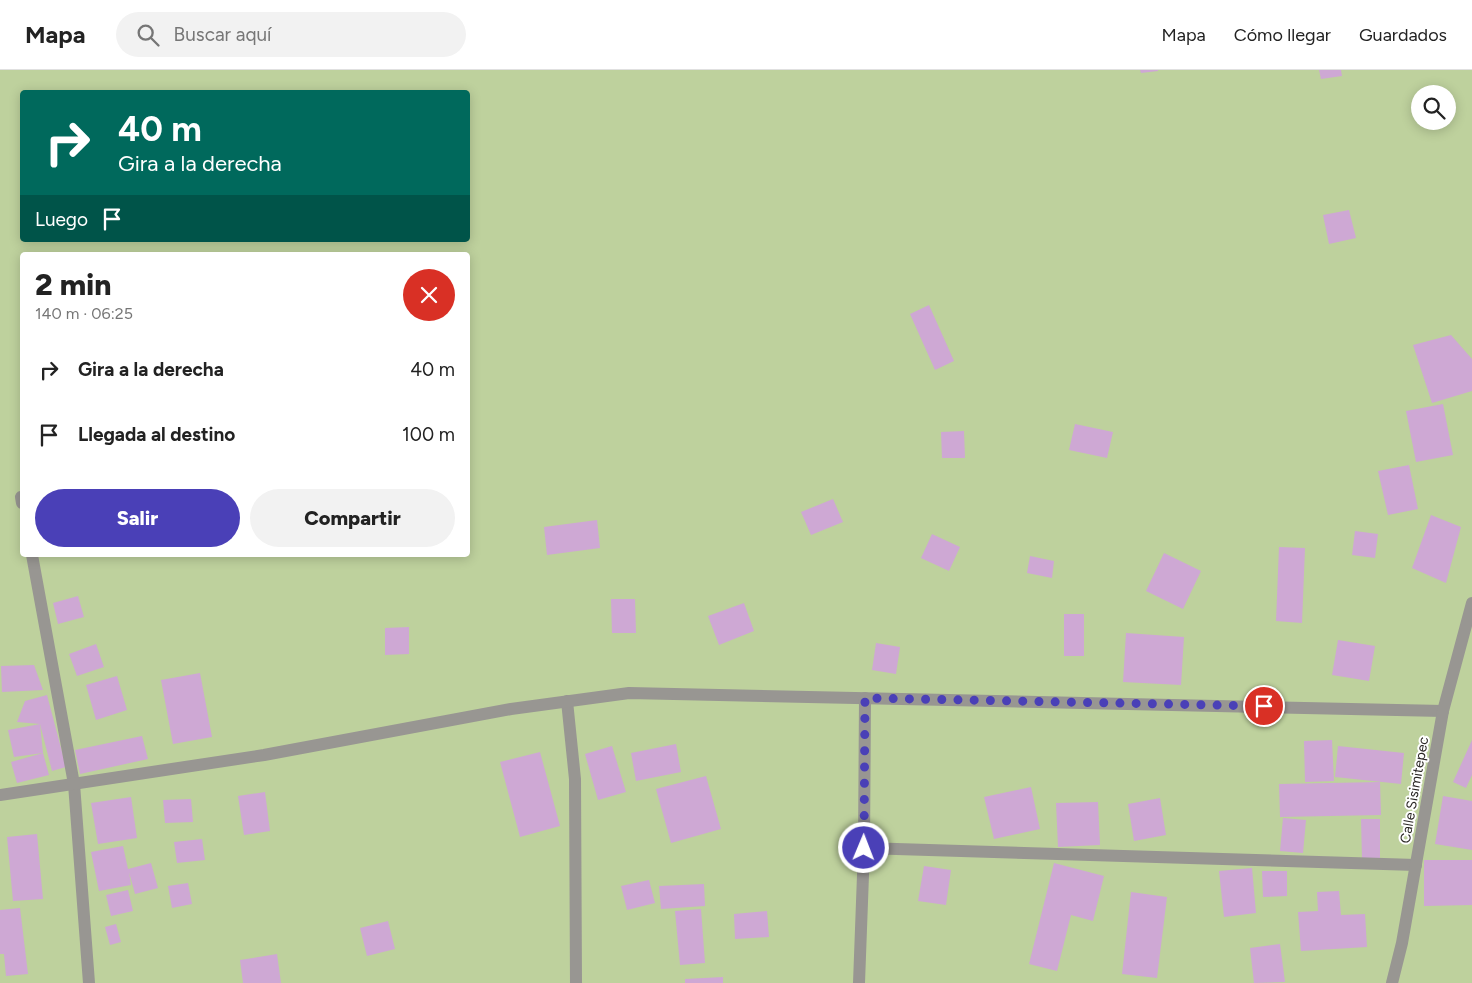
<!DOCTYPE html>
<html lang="es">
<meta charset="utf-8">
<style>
:root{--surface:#fff;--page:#f2f2f2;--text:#222;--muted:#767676;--line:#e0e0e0;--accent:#4a40b7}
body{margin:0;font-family:Figtree,sans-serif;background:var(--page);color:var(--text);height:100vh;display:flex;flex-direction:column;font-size:19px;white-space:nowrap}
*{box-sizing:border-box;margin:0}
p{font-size:16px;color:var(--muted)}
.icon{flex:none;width:28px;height:28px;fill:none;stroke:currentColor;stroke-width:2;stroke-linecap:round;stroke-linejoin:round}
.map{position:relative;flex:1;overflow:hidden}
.side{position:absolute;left:20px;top:182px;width:450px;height:305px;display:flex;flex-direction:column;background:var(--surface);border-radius:5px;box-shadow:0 2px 12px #0003}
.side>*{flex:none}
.hud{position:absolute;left:20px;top:20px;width:450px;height:152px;border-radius:5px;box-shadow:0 2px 12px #0003;background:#00695c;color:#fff;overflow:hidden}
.tools{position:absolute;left:1411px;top:15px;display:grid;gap:10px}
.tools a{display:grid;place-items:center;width:45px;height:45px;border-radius:50%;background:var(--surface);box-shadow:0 2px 12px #0003;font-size:25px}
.pin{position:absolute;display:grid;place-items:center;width:42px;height:42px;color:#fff;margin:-21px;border:2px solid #fff;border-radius:50%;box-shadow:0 1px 5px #0007}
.me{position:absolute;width:55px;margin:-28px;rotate:1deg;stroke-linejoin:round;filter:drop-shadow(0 0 4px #0008)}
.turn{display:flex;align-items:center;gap:18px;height:105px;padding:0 15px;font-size:22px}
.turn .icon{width:65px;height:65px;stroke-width:2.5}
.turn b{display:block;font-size:35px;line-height:42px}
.then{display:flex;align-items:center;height:48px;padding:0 15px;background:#0003;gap:10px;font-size:19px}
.round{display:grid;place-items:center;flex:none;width:52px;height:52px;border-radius:26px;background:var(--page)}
.summary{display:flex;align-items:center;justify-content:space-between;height:85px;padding:0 15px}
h1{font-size:30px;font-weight:800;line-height:38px}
.cta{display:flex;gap:10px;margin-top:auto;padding:10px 15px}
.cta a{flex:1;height:58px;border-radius:30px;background:var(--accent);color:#fff;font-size:20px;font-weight:800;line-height:58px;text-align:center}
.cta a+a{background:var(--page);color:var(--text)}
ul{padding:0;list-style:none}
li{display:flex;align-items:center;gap:15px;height:65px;padding:0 15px}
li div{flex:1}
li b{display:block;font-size:19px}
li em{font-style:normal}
header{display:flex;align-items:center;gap:30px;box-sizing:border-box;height:70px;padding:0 25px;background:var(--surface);border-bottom:1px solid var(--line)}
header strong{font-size:24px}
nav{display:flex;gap:28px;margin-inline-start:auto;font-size:18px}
.search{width:350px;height:45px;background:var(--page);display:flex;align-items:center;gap:12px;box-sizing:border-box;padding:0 18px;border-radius:28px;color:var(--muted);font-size:19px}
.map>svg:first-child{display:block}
.green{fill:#bed19d;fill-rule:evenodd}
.building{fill:#cea8d4}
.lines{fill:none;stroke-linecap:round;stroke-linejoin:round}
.minor{stroke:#989692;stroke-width:12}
.route{stroke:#4a40b7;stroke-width:9;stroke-dasharray:0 16.2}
.labels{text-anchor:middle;stroke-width:4;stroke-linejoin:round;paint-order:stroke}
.street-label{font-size:14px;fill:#2b2725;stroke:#fff}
</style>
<header>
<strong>Mapa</strong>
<div class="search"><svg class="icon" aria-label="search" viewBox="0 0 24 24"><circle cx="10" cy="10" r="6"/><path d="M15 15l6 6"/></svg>Buscar aquí</div>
<nav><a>Mapa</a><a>Cómo llegar</a><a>Guardados</a></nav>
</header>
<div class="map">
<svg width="1472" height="913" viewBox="0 0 1472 913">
<rect width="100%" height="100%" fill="#fbf1ec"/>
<path class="green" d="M0,0H1472V913H0ZM22,22H468V170H22ZM1420,24H1448V51H1420ZM22,185H468V485H22Z"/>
<g class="building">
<polygon points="1140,0 1158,0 1158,1 1141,3"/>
<polygon points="1319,0 1341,0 1342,6 1321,9"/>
<polygon points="1349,140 1356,168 1329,174 1323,145"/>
<polygon points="929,235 954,291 935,300 910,244"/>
<polygon points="1451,265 1472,289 1472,321 1432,333 1413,275"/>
<polygon points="1443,334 1453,385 1416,392 1406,341"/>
<polygon points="1075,354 1113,362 1107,388 1069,380"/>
<polygon points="964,361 965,388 942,388 941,362"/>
<polygon points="1409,395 1418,439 1388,445 1378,401"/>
<polygon points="833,429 843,452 811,465 801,442"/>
<polygon points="1431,445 1461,457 1446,513 1412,498"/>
<polygon points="597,450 600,478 547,485 544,457"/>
<polygon points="1355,461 1378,464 1375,488 1352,485"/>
<polygon points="932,464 960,477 949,501 921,488"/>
<polygon points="1279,477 1305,478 1302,553 1276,551"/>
<polygon points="1164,483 1201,501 1183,539 1146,521"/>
<polygon points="1030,486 1054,491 1052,508 1027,503"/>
<polygon points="78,526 84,547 58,554 53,533"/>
<polygon points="611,529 635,529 636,563 612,563"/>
<polygon points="744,533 754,561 719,575 708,546"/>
<rect x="1064" y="544" width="20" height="42"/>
<polygon points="409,557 409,584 385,585 385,558"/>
<polygon points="1126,563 1184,567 1181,615 1123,612"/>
<polygon points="1338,570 1375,576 1369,611 1332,605"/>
<polygon points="876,573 900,577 896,604 872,600"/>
<polygon points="96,574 104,597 77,606 69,584"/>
<polygon points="34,595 43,620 2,622 1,596"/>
<polygon points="200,603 212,667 173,674 161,610"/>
<polygon points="117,606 127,640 96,650 86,615"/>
<polygon points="47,625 66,697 52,701 40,654 17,652 25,631"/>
<polygon points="40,654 43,683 14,687 8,660"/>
<polygon points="142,666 148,689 80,704 75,680"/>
<polygon points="1332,670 1334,711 1305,712 1304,671"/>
<polygon points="1472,670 1472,705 1466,718 1453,712"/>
<polygon points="676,674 681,702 636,711 631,683"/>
<polygon points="612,676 626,722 598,730 585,684"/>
<polygon points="1338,676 1404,683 1401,714 1335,707"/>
<polygon points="540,682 560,756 520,767 500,692"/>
<polygon points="43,683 49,705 17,713 11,692"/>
<polygon points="706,706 721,759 671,773 656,719"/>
<polygon points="1380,712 1381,745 1280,747 1279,714"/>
<polygon points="1031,717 1040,759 994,769 984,727"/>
<polygon points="265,722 270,761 244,765 238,726"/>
<polygon points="1443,726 1472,731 1472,780 1435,774"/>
<polygon points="131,727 137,768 98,774 91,733"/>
<polygon points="1160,728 1166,765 1134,771 1128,734"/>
<polygon points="191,729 193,752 165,753 163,730"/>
<polygon points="1098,732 1100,775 1058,777 1056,733"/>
<polygon points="1283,748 1306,750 1303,783 1280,781"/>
<polygon points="1361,749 1380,749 1380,789 1362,789"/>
<polygon points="37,764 43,829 13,831 7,767"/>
<polygon points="202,769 205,790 177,793 174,772"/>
<polygon points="123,776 128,799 151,793 158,818 135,824 129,802 131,815 99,821 91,782"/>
<polygon points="1424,790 1472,790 1472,835 1424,836"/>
<polygon points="1054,793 1104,806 1093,851 1071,845 1057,901 1029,894"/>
<polygon points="924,796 951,800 946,835 918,831"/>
<polygon points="1252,798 1256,843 1224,847 1219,801"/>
<polygon points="1262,801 1287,801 1287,826 1263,827"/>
<polygon points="649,810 655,833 627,840 621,816"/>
<polygon points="188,813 192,834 172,838 168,816"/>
<polygon points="704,814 705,836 661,839 659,816"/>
<polygon points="128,820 133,841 111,846 106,825"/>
<polygon points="1339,821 1341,845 1365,844 1367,877 1301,881 1298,842 1318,841 1317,822"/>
<polygon points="1131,822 1167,827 1157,908 1122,904"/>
<polygon points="20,838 28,904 6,906 4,884 0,884 0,840"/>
<polygon points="701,839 705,893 680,895 675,841"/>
<polygon points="767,841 769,867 735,869 734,844"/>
<polygon points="388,851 395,879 367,886 360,858"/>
<polygon points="116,854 121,872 110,875 105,857"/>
<polygon points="1280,874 1285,912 1254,913 1250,878"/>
<polygon points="277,884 281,913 243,913 240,890"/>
<polygon points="723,907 723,913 685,913 685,909"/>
</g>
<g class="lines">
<g class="minor">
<polyline points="21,427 22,433"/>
<polyline points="32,485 74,714 89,913"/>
<polyline points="567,631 575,709 576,913"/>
<polyline points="0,725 264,685 511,639 629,623 1443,641"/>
<polyline points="864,778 1416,795"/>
<polyline points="859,913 864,778 865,628"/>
<polyline points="1392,913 1402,873 1443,641 1472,533"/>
</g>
</g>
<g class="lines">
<polyline class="route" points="864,778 865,628 1264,636"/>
</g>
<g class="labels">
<g class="street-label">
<text transform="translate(1414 720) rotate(-80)" y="5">Calle Sisimitepec</text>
</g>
</g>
</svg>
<div class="tools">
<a><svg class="icon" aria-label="search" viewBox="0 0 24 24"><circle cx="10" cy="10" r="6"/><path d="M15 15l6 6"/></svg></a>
</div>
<div class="pin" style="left:1264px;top:636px;background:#d93025"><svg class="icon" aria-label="arrive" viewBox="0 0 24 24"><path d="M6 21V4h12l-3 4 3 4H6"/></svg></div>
<svg class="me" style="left:864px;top:778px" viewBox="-20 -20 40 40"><circle r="17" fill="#4a40b7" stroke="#fff" stroke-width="3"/><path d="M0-11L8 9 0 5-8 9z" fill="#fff"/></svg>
<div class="hud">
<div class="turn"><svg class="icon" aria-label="right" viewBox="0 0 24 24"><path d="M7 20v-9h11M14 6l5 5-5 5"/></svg><div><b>40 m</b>Gira a la derecha</div></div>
<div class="then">Luego<svg class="icon" aria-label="arrive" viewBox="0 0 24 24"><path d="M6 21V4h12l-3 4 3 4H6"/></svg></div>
</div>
<section class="side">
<div class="summary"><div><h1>2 min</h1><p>140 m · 06:25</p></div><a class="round" style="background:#d93025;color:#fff"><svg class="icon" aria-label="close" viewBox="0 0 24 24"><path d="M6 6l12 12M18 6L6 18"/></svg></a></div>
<ul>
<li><svg class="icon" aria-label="right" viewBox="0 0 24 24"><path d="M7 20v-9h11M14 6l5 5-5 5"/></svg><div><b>Gira a la derecha</b></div><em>40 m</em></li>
<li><svg class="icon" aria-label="arrive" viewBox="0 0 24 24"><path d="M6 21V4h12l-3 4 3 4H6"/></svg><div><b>Llegada al destino</b></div><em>100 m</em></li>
</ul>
<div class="cta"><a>Salir</a><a>Compartir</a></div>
</section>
</div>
